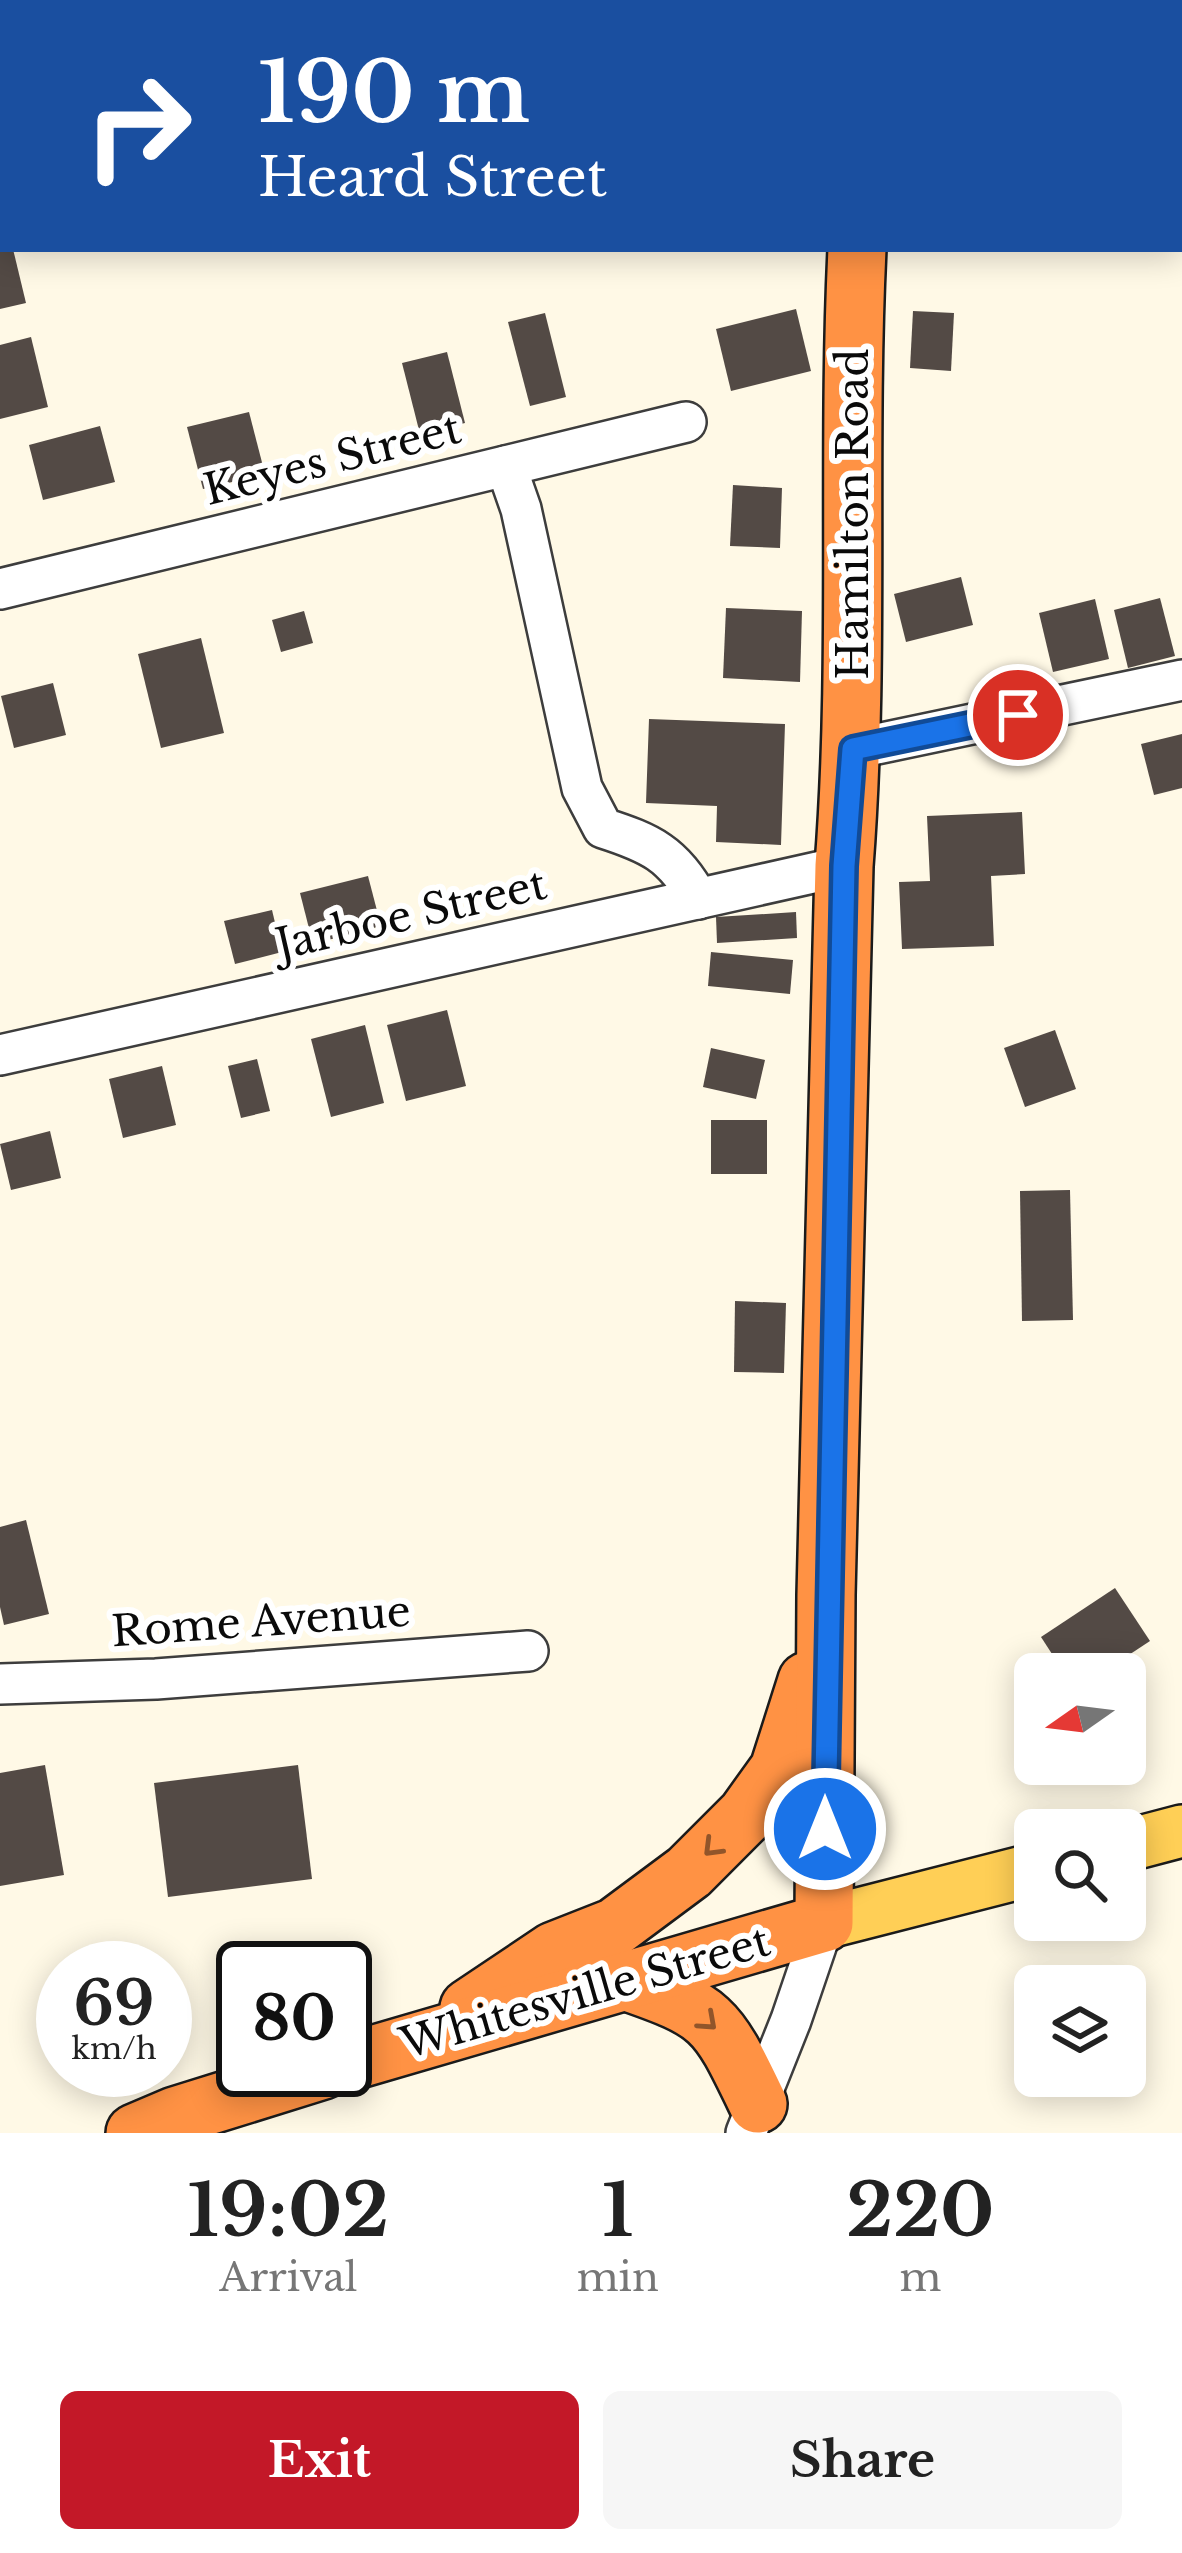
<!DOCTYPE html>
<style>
:root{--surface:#fff;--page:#f6f6f6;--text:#222;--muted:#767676;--accent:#c31828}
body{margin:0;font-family:"Libre Baskerville",serif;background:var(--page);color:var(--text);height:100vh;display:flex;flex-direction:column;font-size:45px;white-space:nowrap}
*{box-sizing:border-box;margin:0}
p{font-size:39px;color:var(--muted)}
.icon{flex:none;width:66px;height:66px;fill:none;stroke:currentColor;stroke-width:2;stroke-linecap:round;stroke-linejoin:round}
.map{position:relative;height:2133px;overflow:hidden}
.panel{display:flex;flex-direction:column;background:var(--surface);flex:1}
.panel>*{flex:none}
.hud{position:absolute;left:0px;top:0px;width:1182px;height:252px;box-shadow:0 6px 30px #0003;background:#1a4fa0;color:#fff;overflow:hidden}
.needle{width:78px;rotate:256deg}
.fabs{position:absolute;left:1014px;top:1653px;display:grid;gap:24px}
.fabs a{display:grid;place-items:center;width:132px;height:132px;border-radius:18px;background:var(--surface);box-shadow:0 6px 30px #0003;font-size:60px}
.speed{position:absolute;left:36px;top:1941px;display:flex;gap:24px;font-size:60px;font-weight:700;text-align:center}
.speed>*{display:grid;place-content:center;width:156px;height:156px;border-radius:50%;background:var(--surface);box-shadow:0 6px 30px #0003;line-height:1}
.speed small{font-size:30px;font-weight:400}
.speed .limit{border:6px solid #111;border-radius:18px;background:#fff;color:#111}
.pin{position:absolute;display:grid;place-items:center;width:102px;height:102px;color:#fff;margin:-51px;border:6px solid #fff;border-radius:50%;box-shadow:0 3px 12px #0007}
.me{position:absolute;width:132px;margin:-66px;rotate:0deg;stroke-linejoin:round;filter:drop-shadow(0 0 9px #0008)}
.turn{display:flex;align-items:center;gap:42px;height:252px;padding:0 60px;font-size:54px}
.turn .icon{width:156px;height:156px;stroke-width:2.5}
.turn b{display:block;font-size:84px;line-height:102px}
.eta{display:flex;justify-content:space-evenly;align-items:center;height:204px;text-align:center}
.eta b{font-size:72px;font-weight:700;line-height:84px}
.button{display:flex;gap:24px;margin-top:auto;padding:24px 60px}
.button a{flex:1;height:138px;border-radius:18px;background:var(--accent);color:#fff;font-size:48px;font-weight:700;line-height:138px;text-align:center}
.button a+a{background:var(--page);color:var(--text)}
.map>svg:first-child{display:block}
.building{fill:#534a45}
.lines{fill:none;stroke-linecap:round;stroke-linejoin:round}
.minor-casing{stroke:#3d3d3d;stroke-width:44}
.major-casing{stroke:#1b1b1b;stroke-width:56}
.highway-casing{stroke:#1b1b1b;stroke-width:62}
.minor{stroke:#fff;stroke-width:39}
.major{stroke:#ffcf56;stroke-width:51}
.highway{stroke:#ff9244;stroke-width:57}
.oneway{stroke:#91552a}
.route-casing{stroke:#114b97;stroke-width:30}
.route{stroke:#1a73e8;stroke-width:21}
.labels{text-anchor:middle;stroke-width:12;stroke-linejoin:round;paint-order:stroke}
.street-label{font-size:42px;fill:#0a0a0a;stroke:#fff}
</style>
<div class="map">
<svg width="1182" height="2133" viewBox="0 0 1182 2133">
<rect width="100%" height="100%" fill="#fff9e6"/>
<g class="building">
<polygon points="0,249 13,249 26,303 0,309"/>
<polygon points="796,309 811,371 731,391 716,329"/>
<polygon points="913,311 954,313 951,371 910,368"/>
<polygon points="545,313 566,397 530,406 508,322"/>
<polygon points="31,337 48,407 0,419 0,345"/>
<polygon points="447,352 465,423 420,434 402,363"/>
<polygon points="249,412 265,474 203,489 187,427"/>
<polygon points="100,426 115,482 43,500 29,445"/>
<polygon points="733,485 782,488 780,548 730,546"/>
<polygon points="961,577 973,625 906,642 894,594"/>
<polygon points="1160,598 1175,656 1128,668 1114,610"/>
<polygon points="1095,599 1109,659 1053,672 1039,613"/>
<polygon points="726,608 802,611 800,682 723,678"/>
<polygon points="304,611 313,643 281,652 272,620"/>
<polygon points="201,638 224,733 161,748 138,654"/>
<polygon points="53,683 66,735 14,748 1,696"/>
<polygon points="649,719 785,724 781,845 716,842 717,806 646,803"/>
<polygon points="1182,734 1182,788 1154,795 1141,744"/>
<polygon points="1022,812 1025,874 991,876 994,946 902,949 899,882 930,881 927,816"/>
<polygon points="368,876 381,926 313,944 300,893"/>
<polygon points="272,910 282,952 235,964 224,921"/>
<polygon points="796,912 797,938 717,943 716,917"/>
<polygon points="711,952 793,960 790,994 708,986"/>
<polygon points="447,1010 466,1086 406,1101 387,1025"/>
<polygon points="365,1025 384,1103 331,1117 311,1039"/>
<polygon points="1055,1030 1076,1089 1025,1107 1004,1048"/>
<polygon points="711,1048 765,1060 756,1099 703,1087"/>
<polygon points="257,1059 270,1111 241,1118 228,1066"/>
<polygon points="162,1066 176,1125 123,1138 109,1079"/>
<rect x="711" y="1120" width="56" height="54"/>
<polygon points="50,1131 61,1178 11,1190 0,1144"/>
<polygon points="1070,1190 1073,1320 1022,1321 1020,1191"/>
<polygon points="735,1301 786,1303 784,1373 734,1372"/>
<polygon points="26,1520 49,1614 4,1625 0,1607 0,1527"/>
<polygon points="1115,1588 1150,1641 1100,1674 1065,1674 1041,1637"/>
<polygon points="45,1765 64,1875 0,1886 0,1773"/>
<polygon points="298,1765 312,1879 168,1897 154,1783"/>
</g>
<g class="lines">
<defs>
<g id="minor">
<path d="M506,466L521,509L582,788L603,828C650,843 674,854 698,899"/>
<polyline points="0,589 686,422"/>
<polyline points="853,749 1182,680"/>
<polyline points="0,1055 844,866"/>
<polyline points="0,1684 156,1679 528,1651"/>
<polyline points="746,2133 791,2020 824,1923"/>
</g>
<g id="major">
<polyline points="1125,1846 1182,1831"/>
<polyline points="824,1923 1035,1869"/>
</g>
<g id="highway">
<polyline points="939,3 940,0"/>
<path d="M622,1980C715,2012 716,2017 758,2104"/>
<polyline points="469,2008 554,1951 615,1927 689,1872 746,1815 779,1769 807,1681"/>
<path d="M345,2063L824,1923L826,1595L844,866C860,661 847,455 857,249"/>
<polyline points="135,2133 175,2116 323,2070"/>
</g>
</defs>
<use href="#minor" class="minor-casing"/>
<use href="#major" class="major-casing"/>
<use href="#highway" class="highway-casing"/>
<use href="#minor" class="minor"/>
<use href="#major" class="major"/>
<use href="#highway" class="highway"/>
</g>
<defs><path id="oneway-chevron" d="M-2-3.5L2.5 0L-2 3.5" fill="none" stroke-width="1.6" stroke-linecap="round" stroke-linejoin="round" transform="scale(3)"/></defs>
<g class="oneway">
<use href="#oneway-chevron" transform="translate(712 1848) rotate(135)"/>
<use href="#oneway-chevron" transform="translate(708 2022) rotate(42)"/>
</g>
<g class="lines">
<defs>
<polyline id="route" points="825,1829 844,866 853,749 1018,715"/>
</defs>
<use href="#route" class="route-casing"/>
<use href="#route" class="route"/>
</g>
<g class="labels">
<g class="street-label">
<text transform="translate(332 459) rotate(-14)" y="15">Keyes Street</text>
<text transform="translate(853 514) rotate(-90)" y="15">Hamilton Road</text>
<text transform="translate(411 914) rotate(-13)" y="15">Jarboe Street</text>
<text transform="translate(261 1621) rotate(-4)" y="15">Rome Avenue</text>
<text transform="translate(585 1992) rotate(-16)" y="15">Whitesville Street</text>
</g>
</g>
</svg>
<div class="fabs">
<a><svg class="needle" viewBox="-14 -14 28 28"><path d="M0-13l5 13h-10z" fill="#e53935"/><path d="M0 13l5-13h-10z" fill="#767676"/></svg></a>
<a><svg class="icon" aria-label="search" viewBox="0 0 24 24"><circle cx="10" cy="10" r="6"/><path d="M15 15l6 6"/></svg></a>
<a><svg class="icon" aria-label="layers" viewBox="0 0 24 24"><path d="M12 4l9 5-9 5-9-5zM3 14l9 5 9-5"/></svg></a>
</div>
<div class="speed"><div>69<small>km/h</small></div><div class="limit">80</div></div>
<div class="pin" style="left:1018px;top:715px;background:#d93025"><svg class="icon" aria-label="arrive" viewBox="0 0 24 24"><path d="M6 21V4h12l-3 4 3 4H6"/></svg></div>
<svg class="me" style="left:825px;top:1829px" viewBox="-20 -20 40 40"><circle r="17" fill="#1a73e8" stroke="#fff" stroke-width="3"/><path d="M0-11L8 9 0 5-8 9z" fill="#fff"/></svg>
<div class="hud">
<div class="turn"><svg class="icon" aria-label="right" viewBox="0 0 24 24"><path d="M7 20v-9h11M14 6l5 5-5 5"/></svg><div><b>190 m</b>Heard Street</div></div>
</div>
</div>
<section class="panel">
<div class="eta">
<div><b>19:02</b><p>Arrival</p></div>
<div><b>1</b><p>min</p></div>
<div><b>220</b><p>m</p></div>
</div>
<div class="button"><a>Exit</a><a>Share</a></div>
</section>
